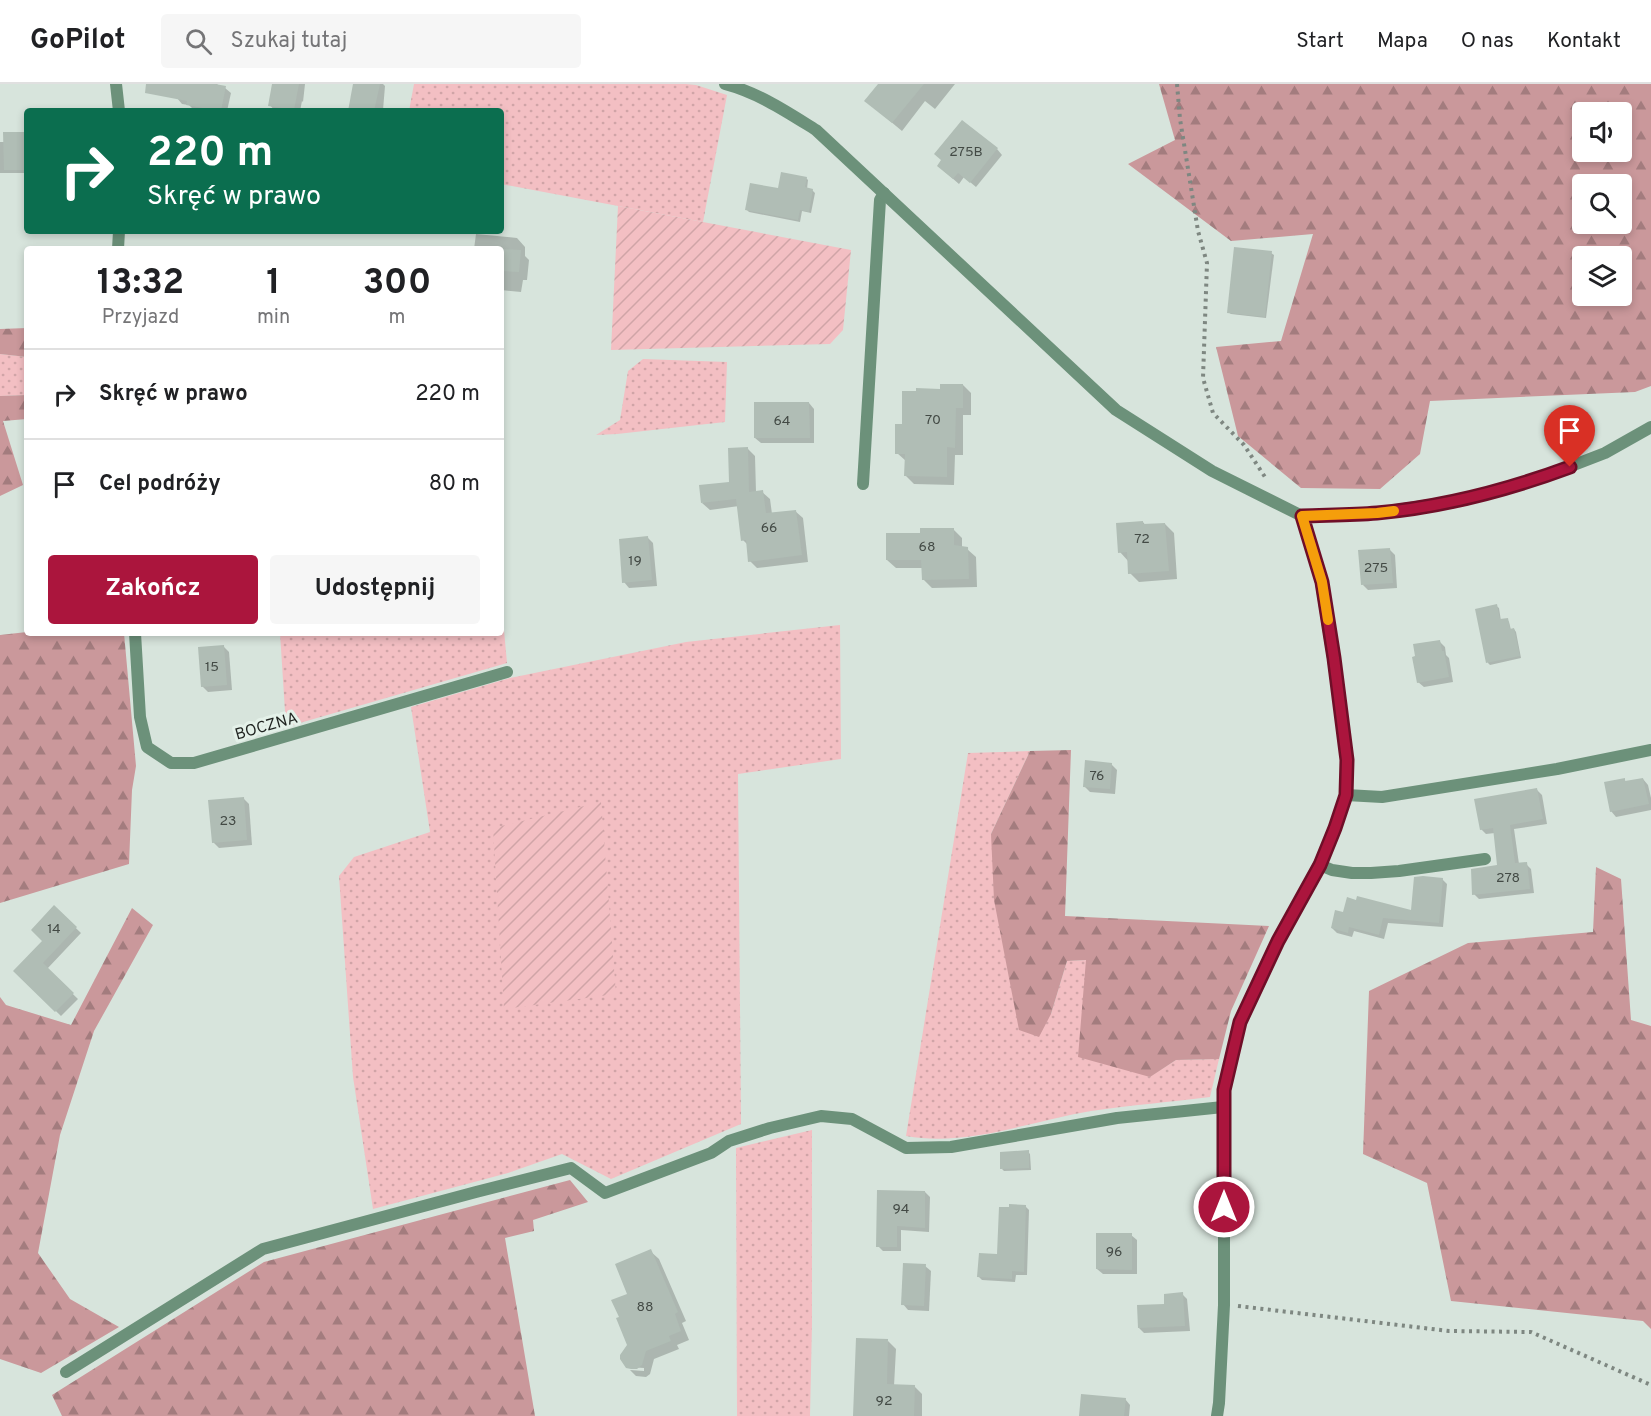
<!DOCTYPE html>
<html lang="pl">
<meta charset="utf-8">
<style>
:root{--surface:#fff;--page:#f6f6f6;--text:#202124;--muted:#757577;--line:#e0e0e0;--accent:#ab153d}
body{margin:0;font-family:Overpass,sans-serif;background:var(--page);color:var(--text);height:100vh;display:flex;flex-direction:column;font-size:22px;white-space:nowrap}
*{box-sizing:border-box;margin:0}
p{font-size:20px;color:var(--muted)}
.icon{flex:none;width:33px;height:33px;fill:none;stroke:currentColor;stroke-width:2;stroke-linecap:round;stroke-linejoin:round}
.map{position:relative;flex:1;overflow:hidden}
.drawer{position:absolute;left:24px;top:162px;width:480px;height:390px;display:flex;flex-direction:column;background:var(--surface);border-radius:6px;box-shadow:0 3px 9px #0003}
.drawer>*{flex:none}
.top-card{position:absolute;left:24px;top:24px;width:480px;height:126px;border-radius:6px;box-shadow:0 3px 9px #0003;background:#0b6e4f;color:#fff;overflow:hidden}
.buttons{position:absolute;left:1572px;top:18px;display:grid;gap:12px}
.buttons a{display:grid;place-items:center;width:60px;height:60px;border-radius:6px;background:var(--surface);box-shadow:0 3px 9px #0003;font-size:30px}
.pin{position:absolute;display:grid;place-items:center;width:51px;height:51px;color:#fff;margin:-62px -26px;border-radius:50% 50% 50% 0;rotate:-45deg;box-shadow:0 0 6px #0007}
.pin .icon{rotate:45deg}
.me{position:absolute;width:66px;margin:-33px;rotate:0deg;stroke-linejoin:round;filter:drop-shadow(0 0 4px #0008)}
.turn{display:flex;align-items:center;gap:21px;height:126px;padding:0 24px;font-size:27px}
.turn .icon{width:78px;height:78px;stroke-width:2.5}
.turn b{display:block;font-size:42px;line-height:51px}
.eta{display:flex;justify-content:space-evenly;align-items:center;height:102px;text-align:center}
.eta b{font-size:36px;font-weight:700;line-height:42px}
.action{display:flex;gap:12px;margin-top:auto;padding:12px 24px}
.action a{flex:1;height:69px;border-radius:6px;background:var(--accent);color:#fff;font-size:24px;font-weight:700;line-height:69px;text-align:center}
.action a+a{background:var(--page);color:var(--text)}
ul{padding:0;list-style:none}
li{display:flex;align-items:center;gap:18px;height:90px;padding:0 24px;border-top:2px solid var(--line)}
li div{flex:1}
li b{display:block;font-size:22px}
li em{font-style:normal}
header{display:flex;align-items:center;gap:36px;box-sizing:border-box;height:84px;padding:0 30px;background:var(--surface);border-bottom:2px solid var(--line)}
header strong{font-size:28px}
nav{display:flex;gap:33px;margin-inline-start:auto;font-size:21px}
.search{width:420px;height:54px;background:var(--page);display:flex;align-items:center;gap:15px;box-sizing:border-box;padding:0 21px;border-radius:6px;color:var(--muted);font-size:22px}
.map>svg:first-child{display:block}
.grass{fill:url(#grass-dots)}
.forest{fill:url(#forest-firs);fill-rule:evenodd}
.garden{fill:url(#garden-furrows)}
.shadow{fill:#0003}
.building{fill:#b0bdb5}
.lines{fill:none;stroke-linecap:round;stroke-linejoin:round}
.path{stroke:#7e8781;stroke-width:4;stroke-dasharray:3 4.5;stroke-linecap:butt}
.lane{stroke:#6c917a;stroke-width:12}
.street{stroke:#6c917a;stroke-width:12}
.route-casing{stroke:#6f0e28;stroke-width:15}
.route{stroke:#ab153d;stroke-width:10}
.slow{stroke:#f59e0b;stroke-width:10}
.labels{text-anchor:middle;stroke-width:6;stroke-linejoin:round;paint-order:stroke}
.number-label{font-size:14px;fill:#434a45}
.street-label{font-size:16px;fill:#1f2320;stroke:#e4f1e9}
</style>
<header>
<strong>GoPilot</strong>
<div class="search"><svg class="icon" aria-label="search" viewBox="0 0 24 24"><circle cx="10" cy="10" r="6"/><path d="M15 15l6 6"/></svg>Szukaj tutaj</div>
<nav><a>Start</a><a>Mapa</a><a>O nas</a><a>Kontakt</a></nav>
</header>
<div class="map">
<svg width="1651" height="1332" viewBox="0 0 1651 1332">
<defs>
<pattern id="grass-dots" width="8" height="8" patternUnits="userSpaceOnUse" patternTransform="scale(1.5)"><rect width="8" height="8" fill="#f3bfc3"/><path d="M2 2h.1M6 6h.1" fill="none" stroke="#d0a4a7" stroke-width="1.8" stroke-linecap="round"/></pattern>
<pattern id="forest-firs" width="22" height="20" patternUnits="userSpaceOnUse" patternTransform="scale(1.5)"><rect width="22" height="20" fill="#ca989b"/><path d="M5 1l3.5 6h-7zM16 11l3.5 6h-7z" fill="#a37c7e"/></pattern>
<pattern id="garden-furrows" width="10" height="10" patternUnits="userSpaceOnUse" patternTransform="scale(1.5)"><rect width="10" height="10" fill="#f3bfc3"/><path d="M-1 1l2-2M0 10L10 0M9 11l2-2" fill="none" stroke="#d0a4a7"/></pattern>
</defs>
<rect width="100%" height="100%" fill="#d7e4dc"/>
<g class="grass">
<polygon points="414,0 686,0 696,1 727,11 703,138 501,100 501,27 409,27"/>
<polygon points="0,270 27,273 27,311 0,312"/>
<polygon points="643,275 727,278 725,338 617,350 596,351 620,336 628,287"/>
<polygon points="501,513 507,579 286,643 280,549 501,549"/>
<polygon points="840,541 841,675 738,690 741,1040 611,1095 562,1070 508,1089 373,1125 353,993 339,792 354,773 430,748 411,623 510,594 686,558"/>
<path d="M1030,667L991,750L1051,930L1067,877L1087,876L1149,993L1176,976L1219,975L1210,1013C1171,1018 1131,1021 1091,1027C1030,1037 968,1063 906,1052L968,669Z"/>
<polygon points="812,1046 812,1240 810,1332 737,1332 736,1064"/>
</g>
<g class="forest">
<path d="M1159,0H1651V302L1635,308L1430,317L1420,370L1380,405L1301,404L1238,352L1216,263L1281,257L1313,150L1231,157L1128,80L1175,56ZM1622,28V68H1582V28ZM1582,100H1622V140H1582ZM1622,172V212H1582V172Z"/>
<polygon points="27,244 27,273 0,270 0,245"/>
<polygon points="27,311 27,335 3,337 23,401 0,412 0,312"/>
<polygon points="27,548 124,549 136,682 132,706 129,780 0,819 0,551"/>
<polygon points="1071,666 1065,832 1269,842 1231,927 1219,975 1176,976 1150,993 1078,973 1086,876 1067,877 1051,930 1039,953 1019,946 994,816 991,750 1030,667"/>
<polygon points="1596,783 1621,795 1631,936 1651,942 1651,1245 1643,1237 1451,1217 1427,1099 1363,1070 1369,907 1468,859 1593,848"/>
<polygon points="132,824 153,841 94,947 60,1051 38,1169 70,1215 119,1243 41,1289 0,1275 0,913 6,921 71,941"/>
<polygon points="570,1096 588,1118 533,1136 534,1147 505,1154 535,1332 62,1332 52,1311 264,1178"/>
</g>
<g class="garden">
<polygon points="618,122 851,166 843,246 830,260 611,266"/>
<polygon points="601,718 616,910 504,925 493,744"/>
</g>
<g class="shadow">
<polygon points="180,0 217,0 219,2 225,4 231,9 227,27 200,27 194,26 189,21 182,20 177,14"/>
<polygon points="274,0 305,0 303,18 302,17 300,27 275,27 270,21"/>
<polygon points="355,0 383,0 385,2 383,26 350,27"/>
<polygon points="879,0 955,0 935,25 925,17 902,47 866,17"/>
<polygon points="27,50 27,89 0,89 0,58 5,58"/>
<polygon points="997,65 1002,71 976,103 964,93 959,100 944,87"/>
<polygon points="806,94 808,96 807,105 812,106 815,109 811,129 802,127 800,138 749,128 747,126 780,105"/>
<polygon points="476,150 517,154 525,163 525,172 529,176 527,196 523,196 521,208 501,206 501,165 474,165"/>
<polygon points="1271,169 1274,171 1266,234 1231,230 1228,228"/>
<polygon points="963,301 971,309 971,331 963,331 963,371 955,371 954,401 914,400 906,392 906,377 897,369 904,342 941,306"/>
<polygon points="809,319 814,325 814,359 761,359 755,354"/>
<polygon points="748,365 755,372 756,408 762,408 770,415 772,430 795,427 803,434 808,478 757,484 750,477 748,461 743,456 739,422 710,426 702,419 731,399"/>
<polygon points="1143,438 1146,442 1165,440 1174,449 1177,495 1139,498 1130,489 1129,478 1120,468"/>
<polygon points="953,445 962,454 962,464 967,465 976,473 977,503 932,504 923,495 923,484 896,484 887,476 921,450"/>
<polygon points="648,454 653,459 657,502 629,504 624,498"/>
<polygon points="1389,465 1395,471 1397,504 1368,506 1363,501"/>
<polygon points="1496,522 1499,524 1501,537 1507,535 1509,538 1511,546 1514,545 1516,548 1521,574 1490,581 1488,579"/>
<polygon points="1439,557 1445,563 1446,571 1449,574 1453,598 1424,603 1418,598"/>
<polygon points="223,562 229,568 232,606 208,608 202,602"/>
<polygon points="1111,680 1117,686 1115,710 1090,708 1084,702"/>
<polygon points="1624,695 1627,699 1643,695 1648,701 1651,714 1651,726 1616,733 1611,727"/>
<polygon points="1537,706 1542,711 1547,740 1514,745 1519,780 1526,780 1531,785 1534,809 1479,815 1474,810 1499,782 1495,749 1486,750 1481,745"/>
<polygon points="243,714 249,720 252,761 219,764 213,758"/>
<polygon points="1442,795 1447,800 1443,843 1388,839 1384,855 1354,847 1352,853 1337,849 1332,844 1344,830 1413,828"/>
<polygon points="54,823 81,849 47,885 78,915 61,932 15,887 44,857"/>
<polygon points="1028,1068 1030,1070 1031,1086 1004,1087 1002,1085"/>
<polygon points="925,1108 930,1113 929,1148 901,1146 901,1167 883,1167 878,1162"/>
<polygon points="1025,1122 1029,1126 1027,1191 1016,1191 1015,1198 982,1196 978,1192 998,1172"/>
<polygon points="1131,1151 1137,1156 1137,1190 1103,1190 1097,1185"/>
<polygon points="650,1167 659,1175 686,1237 682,1239 689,1256 677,1261 679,1265 654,1275 650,1290 646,1293 636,1292 630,1286 644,1287 644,1284 628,1283 629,1261 621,1234 629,1210"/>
<polygon points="925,1182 931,1187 929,1227 908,1226 903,1220"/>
<polygon points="1182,1210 1187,1215 1190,1247 1144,1249 1139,1244"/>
<polygon points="888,1257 896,1265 894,1302 914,1302 922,1310 922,1332 854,1332"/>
<polygon points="1125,1315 1130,1321 1129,1332 1081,1332"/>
</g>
<g class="building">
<polygon points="146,0 215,0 226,2 221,27 219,27 186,21 187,17 145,9"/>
<polygon points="272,0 299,0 294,26 268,22"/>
<polygon points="353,0 380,0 374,27 348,27"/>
<polygon points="878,0 924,0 892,39 864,17"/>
<polygon points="962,36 998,64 970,99 958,89 953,95 937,82 941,76 934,70"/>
<polygon points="3,48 27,48 27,86 4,86"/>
<polygon points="781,88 807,93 805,103 813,105 809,128 800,126 798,136 745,126 750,99 778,104"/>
<polygon points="1234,163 1272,167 1265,233 1227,229"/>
<polygon points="501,165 521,166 519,188 501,187"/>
<polygon points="940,300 963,300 963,324 956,324 955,364 947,363 947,393 904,392 905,370 895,370 895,340 902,340 902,307 916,307 916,304 940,305"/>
<polygon points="754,318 809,318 810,354 754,354"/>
<polygon points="748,363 749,408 763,406 766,429 796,426 802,471 748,478 746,456 741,457 736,415 701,419 699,401 729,398 728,364"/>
<polygon points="1143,437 1143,440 1165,439 1169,487 1128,490 1127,468 1118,469 1116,439"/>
<polygon points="920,444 954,444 954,461 968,463 969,495 922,496 921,476 886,476 886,449 920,449"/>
<polygon points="648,452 652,496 622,499 619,455"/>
<polygon points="1390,464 1393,499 1361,501 1358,466"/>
<polygon points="1497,520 1500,535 1508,534 1510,545 1514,544 1520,572 1486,579 1475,525"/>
<polygon points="1440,556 1442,567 1444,567 1449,593 1417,599 1412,573 1415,572 1413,560"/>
<polygon points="224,561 227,601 201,603 198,563"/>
<polygon points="1085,676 1112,679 1110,705 1083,703"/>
<polygon points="1625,694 1625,697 1643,694 1649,720 1610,728 1604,698"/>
<polygon points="1537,704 1543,735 1510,741 1515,779 1527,778 1530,805 1472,811 1471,785 1497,781 1493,744 1480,746 1474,715"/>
<polygon points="244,713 247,756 212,759 208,716"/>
<polygon points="1423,792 1443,794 1439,839 1383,834 1379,851 1349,843 1348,849 1331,844 1335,826 1343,828 1347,813 1356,816 1357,812 1411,826 1414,793"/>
<polygon points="54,821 77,843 43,879 74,909 55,928 13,887 42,857 31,846"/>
<polygon points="1029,1066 1029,1084 1000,1085 1000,1068"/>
<polygon points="877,1106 925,1107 925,1144 897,1142 897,1163 876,1163"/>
<polygon points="1009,1120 1026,1121 1024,1188 1012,1187 1012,1195 977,1193 979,1169 997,1170 999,1123 1009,1123"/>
<polygon points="1096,1149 1132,1149 1132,1186 1096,1185"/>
<polygon points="651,1165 678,1228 675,1230 681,1247 669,1252 671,1257 646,1267 642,1281 637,1285 631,1285 626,1284 620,1275 620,1271 627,1261 616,1234 619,1233 611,1216 627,1210 615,1180"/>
<polygon points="903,1179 926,1180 924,1222 901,1221"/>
<polygon points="1183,1208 1185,1242 1138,1244 1137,1221 1164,1220 1164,1210"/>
<polygon points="856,1254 888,1255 887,1300 915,1301 914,1332 853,1332"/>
<polygon points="1081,1310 1126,1314 1124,1332 1079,1332"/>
</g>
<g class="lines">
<g class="path">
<polyline points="1177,0 1180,35 1198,147 1207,179 1203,294 1213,329 1244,361 1265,393"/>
<polyline points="1238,1222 1449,1247 1531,1248 1651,1301"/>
</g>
<g class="lane">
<polyline points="863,400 880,116 884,109"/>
<polyline points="1346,711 1382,713 1557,685 1651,666"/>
<polyline points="1320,781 1332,786 1352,789 1371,789 1399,787 1485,775"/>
<polyline points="66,1288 263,1165 476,1108 571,1084 605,1109 711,1069 729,1057 770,1044 821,1032 852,1035 906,1064 951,1063 1117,1034 1223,1023"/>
</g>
<g class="street">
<polyline points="116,0 119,27"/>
<path d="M725,0C759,9 787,28 816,46L1116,326L1212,387L1302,432L1377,429L1463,416L1535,396L1605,369L1651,343"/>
<polyline points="118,165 119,147"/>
<polyline points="135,549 140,633 147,663 171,679 194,679 507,588"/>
<polyline points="1217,1332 1219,1319 1224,1221 1224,1006 1240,937 1278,857 1320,781 1335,743 1346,711 1347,676 1333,574 1321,498 1302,432"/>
</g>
</g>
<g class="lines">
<defs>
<path id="route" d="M1224,1123V1006L1240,938L1278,857L1320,781L1335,744L1346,711L1347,676L1334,574L1322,498L1302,432C1327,431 1352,431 1377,429C1443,423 1508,406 1570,383"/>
</defs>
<use href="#route" class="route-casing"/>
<use href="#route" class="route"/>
<polyline class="slow" points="1328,536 1322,498 1302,432 1377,429 1394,427"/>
</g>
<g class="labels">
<g class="number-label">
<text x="966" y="72">275B</text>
<text x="933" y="340">70</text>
<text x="782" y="341">64</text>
<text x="769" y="448">66</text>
<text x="1142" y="459">72</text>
<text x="927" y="467">68</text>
<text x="635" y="481">19</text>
<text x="1376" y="488">275</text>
<text x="212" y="587">15</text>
<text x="1097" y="696">76</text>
<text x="228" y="741">23</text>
<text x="1508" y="798">278</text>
<text x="54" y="849">14</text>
<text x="901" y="1129">94</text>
<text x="1114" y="1172">96</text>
<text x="645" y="1227">88</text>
<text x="884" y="1321">92</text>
</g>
<g class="street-label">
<text transform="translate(266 641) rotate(-16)" y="6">BOCZNA</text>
</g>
</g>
</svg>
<div class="buttons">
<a><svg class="icon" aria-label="sound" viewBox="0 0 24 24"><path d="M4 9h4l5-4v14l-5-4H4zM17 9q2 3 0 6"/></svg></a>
<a><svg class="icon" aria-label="search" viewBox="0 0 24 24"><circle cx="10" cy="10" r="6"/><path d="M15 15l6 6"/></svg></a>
<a><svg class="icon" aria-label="layers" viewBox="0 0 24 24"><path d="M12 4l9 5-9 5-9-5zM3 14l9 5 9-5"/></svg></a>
</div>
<div class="pin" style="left:1570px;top:383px;background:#d93025"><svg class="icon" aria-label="arrive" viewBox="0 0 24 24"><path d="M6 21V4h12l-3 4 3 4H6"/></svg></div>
<svg class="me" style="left:1224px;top:1123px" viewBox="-20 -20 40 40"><circle r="17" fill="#ab153d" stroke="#fff" stroke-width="3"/><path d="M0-11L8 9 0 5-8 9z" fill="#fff"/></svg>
<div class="top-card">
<div class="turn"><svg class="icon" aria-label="right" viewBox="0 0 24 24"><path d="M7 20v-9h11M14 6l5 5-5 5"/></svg><div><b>220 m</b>Skręć w prawo</div></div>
</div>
<section class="drawer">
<div class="eta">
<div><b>13:32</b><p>Przyjazd</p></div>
<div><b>1</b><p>min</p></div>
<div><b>300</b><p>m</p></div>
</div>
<ul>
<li><svg class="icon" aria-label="right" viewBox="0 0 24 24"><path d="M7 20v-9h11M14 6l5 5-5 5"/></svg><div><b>Skręć w prawo</b></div><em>220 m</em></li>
<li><svg class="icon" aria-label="arrive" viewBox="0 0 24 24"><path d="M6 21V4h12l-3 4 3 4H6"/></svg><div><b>Cel podróży</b></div><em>80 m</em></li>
</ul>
<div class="action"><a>Zakończ</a><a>Udostępnij</a></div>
</section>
</div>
